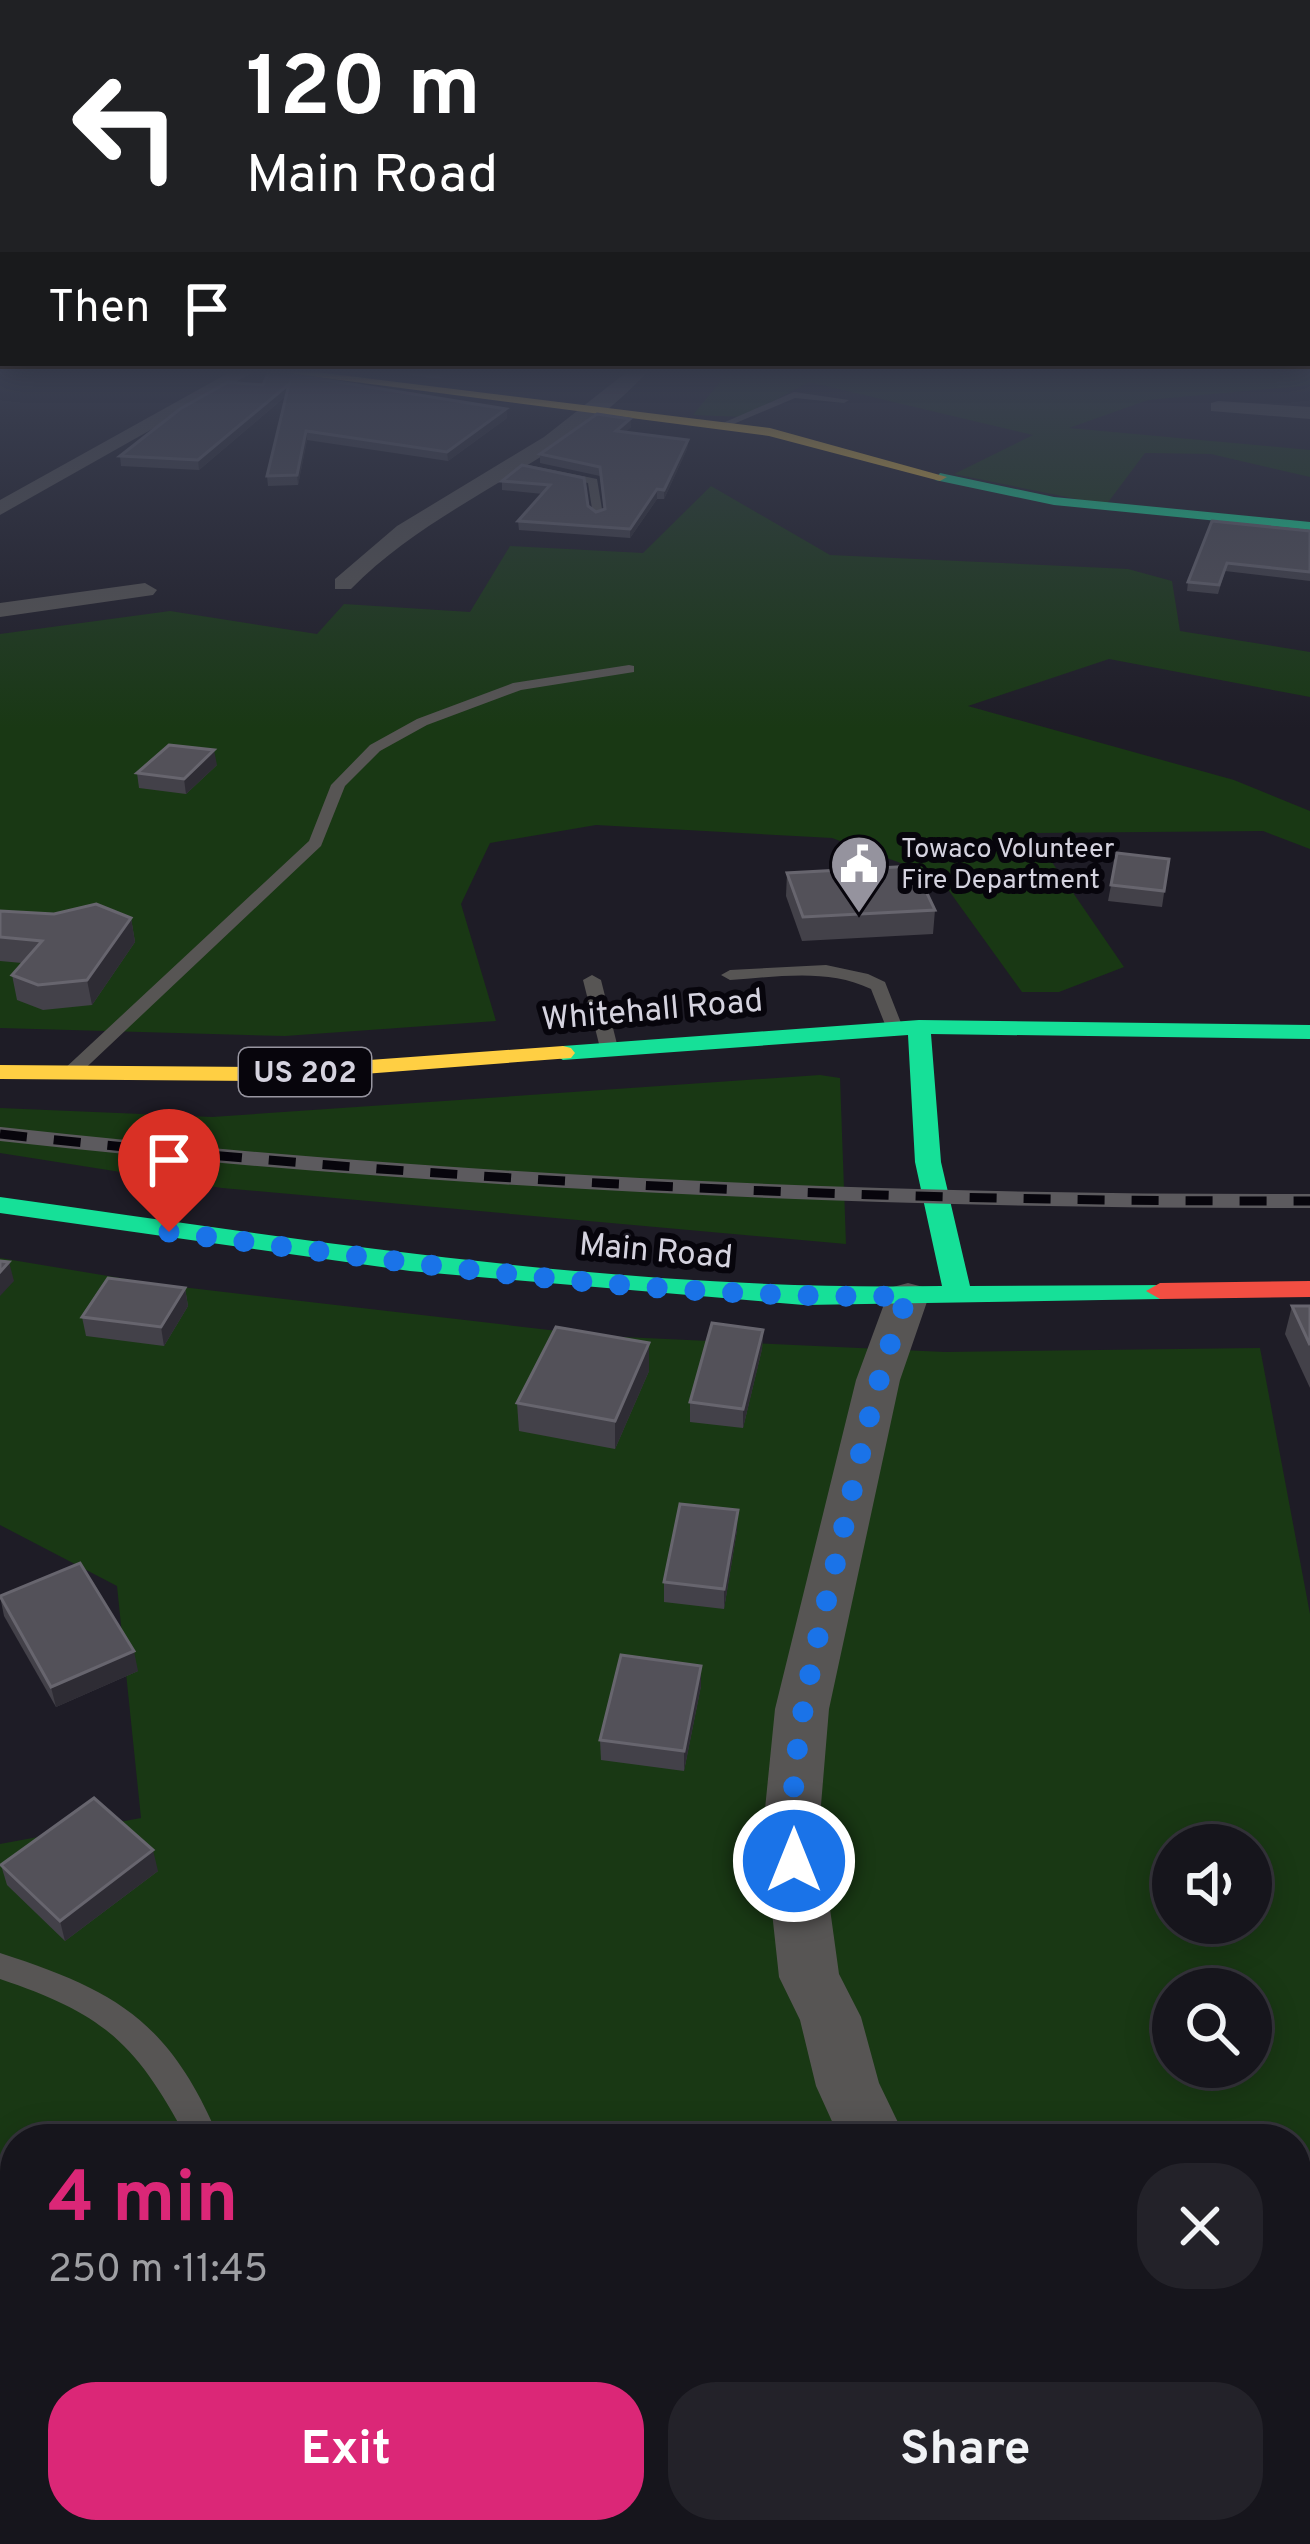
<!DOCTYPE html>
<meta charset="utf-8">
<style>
:root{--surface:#16151c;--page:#232229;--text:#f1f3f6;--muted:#9e9fa3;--line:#35343b;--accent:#db2777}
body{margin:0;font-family:Overpass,sans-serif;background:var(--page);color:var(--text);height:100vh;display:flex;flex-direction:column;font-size:45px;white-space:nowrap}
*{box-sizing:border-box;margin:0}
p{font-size:39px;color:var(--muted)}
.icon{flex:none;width:66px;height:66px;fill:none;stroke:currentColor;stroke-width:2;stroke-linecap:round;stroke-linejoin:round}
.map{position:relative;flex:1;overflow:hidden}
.side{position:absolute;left:0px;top:2124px;width:1311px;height:420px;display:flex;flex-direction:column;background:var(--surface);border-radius:48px 48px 0 0;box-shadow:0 6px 30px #0003,0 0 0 3px var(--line)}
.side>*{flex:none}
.hud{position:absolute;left:0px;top:0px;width:1311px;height:366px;box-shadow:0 6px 30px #0003,0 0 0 3px var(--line);background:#202124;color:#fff;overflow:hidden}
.fabs{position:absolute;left:1152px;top:1824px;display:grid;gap:24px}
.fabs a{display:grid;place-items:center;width:120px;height:120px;border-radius:50%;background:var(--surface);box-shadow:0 6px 30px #0003,0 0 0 3px var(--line);font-size:60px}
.pin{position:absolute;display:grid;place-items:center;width:102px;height:102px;color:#fff;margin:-123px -51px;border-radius:50% 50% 50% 0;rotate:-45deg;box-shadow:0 0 12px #0007}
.pin .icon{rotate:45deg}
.me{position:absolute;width:132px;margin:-66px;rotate:0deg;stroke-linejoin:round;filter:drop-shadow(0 0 9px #0008)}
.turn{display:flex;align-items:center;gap:42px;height:252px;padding:0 48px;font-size:54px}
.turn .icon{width:156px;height:156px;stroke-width:2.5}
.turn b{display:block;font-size:84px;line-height:102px}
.then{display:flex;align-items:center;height:114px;padding:0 48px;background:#0003;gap:24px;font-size:45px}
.round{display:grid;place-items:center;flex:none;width:126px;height:126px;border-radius:48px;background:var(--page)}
.summary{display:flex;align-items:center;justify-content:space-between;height:204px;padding:0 48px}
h1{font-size:72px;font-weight:700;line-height:90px;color:var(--accent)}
.button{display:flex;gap:24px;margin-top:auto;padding:24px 48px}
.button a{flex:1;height:138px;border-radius:48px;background:var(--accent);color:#fff;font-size:48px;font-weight:700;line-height:138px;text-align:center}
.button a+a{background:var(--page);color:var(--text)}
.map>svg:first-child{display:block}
.green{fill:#193814;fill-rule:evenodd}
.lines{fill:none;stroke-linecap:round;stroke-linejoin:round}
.lane{fill:#575554;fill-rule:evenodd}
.street{fill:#575554;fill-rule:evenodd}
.fast{fill:#16e098;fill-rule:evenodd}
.slow{fill:#ffcf43;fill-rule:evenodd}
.jam{fill:#f24e42;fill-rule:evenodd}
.rail-casing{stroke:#5c5a5e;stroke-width:14}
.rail{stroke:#07050c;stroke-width:9;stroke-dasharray:27;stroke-linecap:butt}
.wall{fill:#434149}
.shaded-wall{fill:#2e2c34}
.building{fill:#535159;stroke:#67656e;stroke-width:3}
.route{stroke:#1a73e8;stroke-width:21;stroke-dasharray:0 37.8}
.labels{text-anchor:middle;stroke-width:12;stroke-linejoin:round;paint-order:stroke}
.far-poi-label{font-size:27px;fill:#d5d3df;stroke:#07050c;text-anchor:start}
.shield{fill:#07050c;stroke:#9795a0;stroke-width:3}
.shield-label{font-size:30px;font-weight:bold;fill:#d5d3df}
.street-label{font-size:33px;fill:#d5d3df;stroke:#07050c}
</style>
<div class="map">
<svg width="1310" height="2544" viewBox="0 0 1310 2544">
<rect width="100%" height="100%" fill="#1e1c26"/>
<g class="green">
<polygon points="670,371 1310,371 1310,385 1148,400 1069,428 1310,450 1310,477 1211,454 1145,453 1106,505 954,474 1033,435 809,382 744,417 693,415 723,378"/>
<polygon points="711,486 830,555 1128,569 1172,581 1180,631 1310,652 1310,697 1109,659 968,706 1234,780 1310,811 1310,849 1263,831 1032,833 1124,967 1059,992 1022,992 939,877 832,838 596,825 490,843 461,904 496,1021 285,1036 0,1028 0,634 170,611 317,634 344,604 470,612 510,546 643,553"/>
<polygon points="820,1075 840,1078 846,1244 222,1188 0,1153 0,1108 212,1117"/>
<path d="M0,1258L156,1284L601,1336L945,1352L1260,1348L1310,1614V2327L1296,2323V2139H15V2529H819L804,2544H0V1844L141,1818L117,1586L0,1525ZM1173,1845H1251V1923H1173ZM1173,1989H1251V2067H1173Z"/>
</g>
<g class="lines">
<g class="lane">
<polygon points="794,392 849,400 844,403 795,398 724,428 716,426"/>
<polygon points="514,462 597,479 603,515 598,518 593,515 588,483 510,467"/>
<polygon points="629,665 634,666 634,672 521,690 427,725 380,751 345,786 321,846 74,1079 62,1079 59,1075 62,1071 309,841 331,785 370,745 417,719 513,683"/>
<path d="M826,965L868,974L885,982L903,1028L900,1032H888L871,989C827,968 778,977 730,980L721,975L730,970Z"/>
<polygon points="592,975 601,980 618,1048 615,1052 609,1053 600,1048 583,980"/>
<path d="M0,1953C111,1989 166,2018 215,2129L211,2139H187C136,2043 104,2014 0,1979Z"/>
</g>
<g class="street">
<polygon points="232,371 255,371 0,515 0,500"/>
<path d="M628,371H648C564,464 438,500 351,589H335V579L397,526L544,437Z"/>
<polygon points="1218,401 1310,407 1310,419 1211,411 1211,403"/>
<polygon points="145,583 157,590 153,595 0,617 0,603"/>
<polygon points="908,1283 923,1287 929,1296 900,1380 829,1709 819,1829 839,1974 861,2017 879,2083 906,2139 840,2139 816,2086 800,2020 779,1977 763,1829 775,1709 856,1380 887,1296 893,1287"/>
<polygon points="1296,2348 1310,2351 1310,2423 1296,2420"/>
<polygon points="861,2529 946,2529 940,2544 855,2544"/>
<polygon points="1052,2529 1130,2529 1136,2544 1058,2544"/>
</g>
<g class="fast">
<polygon points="940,473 1054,497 1310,522 1310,530 1054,505 935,480"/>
<path d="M919,1020L1310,1025V1039L931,1034L941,1162L970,1286L1170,1285L1174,1291L1170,1297L1160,1299L804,1305L410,1271L0,1213V1197C312,1241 626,1292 942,1286L915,1162L908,1035L563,1060L551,1053L563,1046Z"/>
</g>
<g class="slow">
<polygon points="271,371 308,371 770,428 947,477 940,481 769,436"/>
<polygon points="563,1046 571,1048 575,1053 571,1058 273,1081 0,1079 0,1065 273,1067"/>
</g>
<polygon class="jam" points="1310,1281 1310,1297 1160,1299 1146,1291 1160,1283"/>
<defs>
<path id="rail" d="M0,1134C436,1182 871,1202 1310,1201"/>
</defs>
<use href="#rail" class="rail-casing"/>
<use href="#rail" class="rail"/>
</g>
<g class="wall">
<polygon points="379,371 456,371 440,379"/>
<polygon points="228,382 506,409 507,418 448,461 307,440 298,485 268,486 267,476 286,396 199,470 121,466 120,456"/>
<polygon points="630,419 631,427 625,432 688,440 687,449 664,499 657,499 630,538 519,530 518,521 543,494 502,490 502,481 522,465 596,512 604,510 600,476 540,463 540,454"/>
<polygon points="1212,521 1310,531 1310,581 1225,571 1218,594 1187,591 1188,582"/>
<polygon points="217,765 186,794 139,788 137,773"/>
<polygon points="1117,853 1169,859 1162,907 1108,901"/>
<polygon points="787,873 935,910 933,934 802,941 786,896"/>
<polygon points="0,911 131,918 135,942 92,1005 43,1010 17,1000 12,975 22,963 0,961"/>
<polygon points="185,1288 188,1306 164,1346 86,1336 82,1317"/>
<polygon points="1292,1306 1310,1306 1310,1388 1285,1334"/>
<polygon points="763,1330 762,1349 743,1428 690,1422 690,1402"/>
<polygon points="649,1371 615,1449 519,1431 517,1403"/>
<polygon points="737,1530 724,1609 664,1602 664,1582"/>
<polygon points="0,1596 138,1671 56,1707 4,1616"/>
<polygon points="701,1686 684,1771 601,1760 600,1740"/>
<polygon points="1,1865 158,1871 65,1941 7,1885"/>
<polygon points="15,2447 15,2519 3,2513 0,2507 0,2471"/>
<polygon points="35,2529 215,2529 207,2544 65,2544"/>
</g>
<g class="shaded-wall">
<polygon points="456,371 440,379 440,372"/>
<polygon points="289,384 289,393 199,470 198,460"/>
<polygon points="506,409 507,418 448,461 447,452"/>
<polygon points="630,419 631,427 616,440 616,431"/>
<polygon points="306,431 307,440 298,485 297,475"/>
<polygon points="688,440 687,449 664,499 664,490"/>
<polygon points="657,489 657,499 630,538 630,529"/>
<polygon points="214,750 217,765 186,794 184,779"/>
<polygon points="131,918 135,942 92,1005 87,980"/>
<polygon points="9,1262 14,1281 0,1296 0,1272"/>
<polygon points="185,1288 188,1306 164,1346 161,1327"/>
<polygon points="763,1330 762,1349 743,1428 743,1409"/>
<polygon points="649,1343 649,1371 615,1449 615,1421"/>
<polygon points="738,1510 737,1530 724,1609 724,1589"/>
<polygon points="134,1651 138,1671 56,1707 51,1687"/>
<polygon points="701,1666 701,1686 684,1771 684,1751"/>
<polygon points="153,1850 158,1871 65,1941 60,1921"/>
<polygon points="193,2529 215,2529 207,2544 185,2544"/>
</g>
<g class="building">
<polygon points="269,371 270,371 506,409 447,452 306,431 297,475 267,476 289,384 198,460 120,456 180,409 228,382 263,385"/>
<polygon points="597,414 630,419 616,431 688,440 664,490 657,489 630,529 518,521 550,485 502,481 522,465 584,478 588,506 596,512 605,509 600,467 540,454"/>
<polygon points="1212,521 1310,531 1310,572 1227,563 1219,585 1188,582"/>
<polygon points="169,745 214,750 184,779 137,773"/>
<polygon points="1117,853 1169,859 1164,891 1111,885"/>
<polygon points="914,866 935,910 803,917 787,873"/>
<polygon points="96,904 131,918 87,980 38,985 12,975 42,941 0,937 0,911 54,914"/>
<polygon points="0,1261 9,1262 0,1272"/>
<polygon points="108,1278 185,1288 161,1327 82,1317"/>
<polygon points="1292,1306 1310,1306 1310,1345"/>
<polygon points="712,1323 763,1330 743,1409 690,1402"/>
<polygon points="556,1327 649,1343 615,1421 517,1403"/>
<polygon points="680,1504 738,1510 724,1589 664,1582"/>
<polygon points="80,1563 134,1651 51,1687 0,1596"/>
<polygon points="621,1655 701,1666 684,1751 600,1740"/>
<polygon points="94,1798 153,1850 60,1921 1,1865"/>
<polygon points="15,2447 15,2497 0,2490 0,2471"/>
<polygon points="79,2529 193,2529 185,2544 109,2544"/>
</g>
<linearGradient id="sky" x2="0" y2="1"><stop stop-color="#100f15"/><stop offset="0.51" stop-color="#3b4052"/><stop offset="1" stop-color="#3b4052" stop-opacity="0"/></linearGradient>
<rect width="1310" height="728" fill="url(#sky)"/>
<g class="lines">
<path class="route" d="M169,1232C414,1263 661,1300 908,1296C876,1373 861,1454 842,1535C818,1641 785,1751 794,1861"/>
</g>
<defs>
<symbol id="civic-pin" viewBox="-11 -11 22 30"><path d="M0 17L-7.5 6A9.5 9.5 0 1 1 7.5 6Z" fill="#95939e" stroke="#07050c"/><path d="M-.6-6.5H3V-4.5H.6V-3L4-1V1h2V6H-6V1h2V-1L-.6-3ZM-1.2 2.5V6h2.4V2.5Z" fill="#fff"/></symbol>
</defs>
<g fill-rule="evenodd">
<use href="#civic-pin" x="826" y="831" width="66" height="90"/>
</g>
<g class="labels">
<g class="far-poi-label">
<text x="901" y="857">Towaco Volunteer<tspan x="901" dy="31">Fire Department</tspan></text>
</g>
<rect class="shield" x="239" y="1048" width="132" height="48" rx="9"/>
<g class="shield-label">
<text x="305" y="1082">US 202</text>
</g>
<g class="street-label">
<text transform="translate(652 1008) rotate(-5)" y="12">Whitehall Road</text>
<text transform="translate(656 1249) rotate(5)" y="12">Main Road</text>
</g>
</g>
</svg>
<div class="fabs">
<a><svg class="icon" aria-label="sound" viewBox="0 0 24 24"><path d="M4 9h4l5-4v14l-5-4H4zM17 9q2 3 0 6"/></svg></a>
<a><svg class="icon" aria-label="search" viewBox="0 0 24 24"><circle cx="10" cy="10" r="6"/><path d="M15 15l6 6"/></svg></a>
</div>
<div class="pin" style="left:169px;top:1232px;background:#d93025"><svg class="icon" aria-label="arrive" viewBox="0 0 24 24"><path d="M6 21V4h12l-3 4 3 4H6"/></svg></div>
<svg class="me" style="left:794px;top:1861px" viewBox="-20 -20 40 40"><circle r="17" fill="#1a73e8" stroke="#fff" stroke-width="3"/><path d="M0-11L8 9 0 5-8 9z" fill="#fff"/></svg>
<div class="hud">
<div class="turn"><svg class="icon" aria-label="left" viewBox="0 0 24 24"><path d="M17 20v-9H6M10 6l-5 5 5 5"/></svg><div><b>120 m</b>Main Road</div></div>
<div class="then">Then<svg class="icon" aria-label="arrive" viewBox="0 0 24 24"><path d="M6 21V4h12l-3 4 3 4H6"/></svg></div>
</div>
<section class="side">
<div class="summary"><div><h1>4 min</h1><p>250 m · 11:45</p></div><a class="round"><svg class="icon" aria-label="close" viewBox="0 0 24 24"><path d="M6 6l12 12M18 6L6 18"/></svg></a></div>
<div class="button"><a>Exit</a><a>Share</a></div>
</section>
</div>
